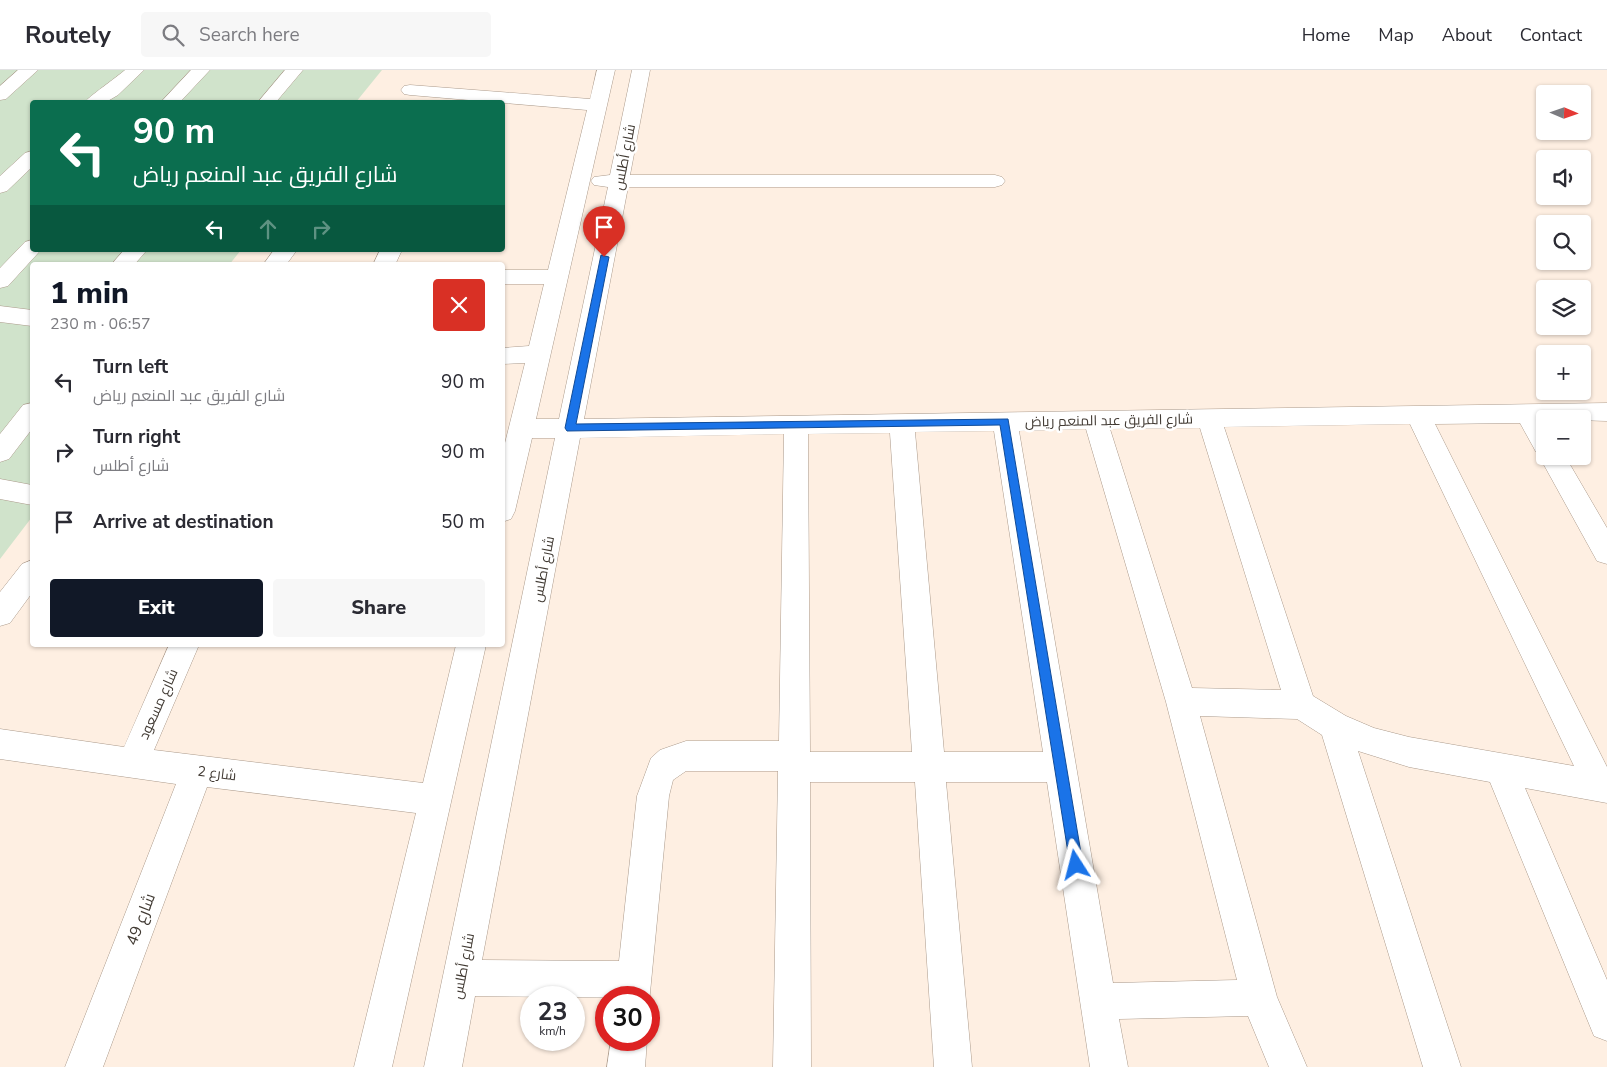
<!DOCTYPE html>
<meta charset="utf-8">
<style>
:root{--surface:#fff;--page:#f7f7f7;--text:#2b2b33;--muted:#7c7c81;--line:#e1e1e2;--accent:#111827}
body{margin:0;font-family:"Nunito Sans",Cairo,sans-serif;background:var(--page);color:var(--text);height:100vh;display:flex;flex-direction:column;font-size:19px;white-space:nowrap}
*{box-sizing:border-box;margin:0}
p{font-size:16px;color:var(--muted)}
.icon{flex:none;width:28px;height:28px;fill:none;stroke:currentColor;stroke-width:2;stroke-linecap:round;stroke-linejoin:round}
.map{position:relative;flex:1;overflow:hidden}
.panel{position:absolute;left:30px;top:192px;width:475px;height:385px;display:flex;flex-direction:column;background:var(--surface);border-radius:5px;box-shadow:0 1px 4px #0004}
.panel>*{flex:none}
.guide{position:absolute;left:30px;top:30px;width:475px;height:152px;border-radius:5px;box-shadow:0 1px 4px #0004;background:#0b6e4f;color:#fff;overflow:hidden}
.needle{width:32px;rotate:92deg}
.tools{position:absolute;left:1536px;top:15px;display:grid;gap:10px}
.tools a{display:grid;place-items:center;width:55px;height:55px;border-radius:5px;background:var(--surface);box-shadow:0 1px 4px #0004;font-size:25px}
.speed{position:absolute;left:520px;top:916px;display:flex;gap:10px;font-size:25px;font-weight:700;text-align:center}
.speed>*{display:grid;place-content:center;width:65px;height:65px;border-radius:50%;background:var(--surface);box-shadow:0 1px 4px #0004;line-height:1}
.speed small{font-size:12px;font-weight:400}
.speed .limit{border:8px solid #d22;background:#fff;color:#111}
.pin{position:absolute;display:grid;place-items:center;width:42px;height:42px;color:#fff;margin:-51px -21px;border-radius:50% 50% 50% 0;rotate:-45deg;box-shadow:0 0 5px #0007}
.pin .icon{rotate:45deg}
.me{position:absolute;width:55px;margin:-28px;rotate:351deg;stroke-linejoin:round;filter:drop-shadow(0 0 4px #0008)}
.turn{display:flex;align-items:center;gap:18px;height:105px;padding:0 20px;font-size:22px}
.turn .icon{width:65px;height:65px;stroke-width:2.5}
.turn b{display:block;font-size:35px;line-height:42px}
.lanes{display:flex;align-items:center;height:48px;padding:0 20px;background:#0003;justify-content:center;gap:25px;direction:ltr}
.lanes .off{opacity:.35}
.round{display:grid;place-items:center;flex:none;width:52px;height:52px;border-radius:5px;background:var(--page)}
.overview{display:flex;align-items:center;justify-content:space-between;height:85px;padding:0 20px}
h1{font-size:30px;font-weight:800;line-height:38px;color:var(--accent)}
.cta{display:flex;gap:10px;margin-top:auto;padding:10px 20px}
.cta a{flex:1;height:58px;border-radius:5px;background:var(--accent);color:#fff;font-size:20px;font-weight:800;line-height:58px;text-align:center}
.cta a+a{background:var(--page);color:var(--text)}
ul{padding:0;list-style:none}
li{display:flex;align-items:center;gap:15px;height:70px;padding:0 20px}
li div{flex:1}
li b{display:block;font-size:19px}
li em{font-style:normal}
header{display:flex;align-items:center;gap:30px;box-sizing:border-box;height:70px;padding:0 25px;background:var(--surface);border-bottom:1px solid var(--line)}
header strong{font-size:24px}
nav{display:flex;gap:28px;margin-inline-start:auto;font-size:18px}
.search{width:350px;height:45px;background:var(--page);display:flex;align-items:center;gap:12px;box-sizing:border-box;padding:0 18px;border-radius:5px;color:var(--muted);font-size:19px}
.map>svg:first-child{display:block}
.green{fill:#d0e3cb}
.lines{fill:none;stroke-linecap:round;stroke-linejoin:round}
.minor-casing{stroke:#ab9a8b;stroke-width:1}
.minor{fill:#fff;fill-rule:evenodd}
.route{fill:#1a73e8;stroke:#114b97}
.labels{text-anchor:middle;stroke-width:5;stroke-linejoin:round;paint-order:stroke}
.street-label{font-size:14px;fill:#413a33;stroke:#fff}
.near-street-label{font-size:16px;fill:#413a33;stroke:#fff}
</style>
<header>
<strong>Routely</strong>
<div class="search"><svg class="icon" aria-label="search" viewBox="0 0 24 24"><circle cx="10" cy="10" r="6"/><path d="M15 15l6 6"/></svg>Search here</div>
<nav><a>Home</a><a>Map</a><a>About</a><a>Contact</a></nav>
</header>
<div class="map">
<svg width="1607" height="997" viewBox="0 0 1607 997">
<rect width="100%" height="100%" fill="#feefe2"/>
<polygon class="green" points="0,0 382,0 356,32 32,32 32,180 241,180 229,195 32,195 32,447 0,489"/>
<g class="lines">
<defs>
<g id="minor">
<polygon points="18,0 38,0 6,29 0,30 0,16"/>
<path d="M125,0H144L118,25L106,32H85C87,28 117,7 125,0Z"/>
<polygon points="191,0 210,0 180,32 161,32"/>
<polygon points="285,0 303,0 276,32 258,32"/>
<path d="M597,0H615L536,349H559L608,117L594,115L591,111L594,107L610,105L632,0H650L630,105H995L1002,107L1005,111L1002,115L995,117H628L584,349L1607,333V351L1545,349V386H1565L1607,458V494L1597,491L1539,386L1541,383L1536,382L1520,353L1435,354L1607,697V733L1525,718L1607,910V971L1594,966L1490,712L1409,697L1358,681L1461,997H1423L1322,665L1297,649L1200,646L1277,927L1307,997H1269L1248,946L1119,949L1128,997H1090L1047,712H946L972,997H934L915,712H810L811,997H773L778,701H686L673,710L669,726L649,933V928L475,926L462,997H424L555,368H532L515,441L511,449L502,452V385L525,293L502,294V278L529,276L544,214H502V200H548L587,40L410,25L404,24L401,20L404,16L410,15L590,29ZM1410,354L1574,696L1409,667L1374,658L1346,646L1313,626L1224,357ZM1200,358L1281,620L1192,618L1110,359ZM1086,359L1166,632L1237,910L1113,913L1019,361ZM994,361L1043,682H944L915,362ZM890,363L912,682H810L808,364ZM784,364L779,671H686L660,680L651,688L637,726L619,891L482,890L580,368Z"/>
<polygon points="32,81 32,97 7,121 0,123 0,106 25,83"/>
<polygon points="32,170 32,180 41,180 39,182 8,216 0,218 0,198 25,172"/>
<polygon points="124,180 147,180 134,195 111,195"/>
<polygon points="274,180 297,180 286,195 263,195"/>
<polygon points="380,180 402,180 395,195 373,195"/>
<polygon points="0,236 32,240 32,256 0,252"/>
<polygon points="32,333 32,359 9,389 0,392 0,364 23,335"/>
<polygon points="0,409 32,415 32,435 0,429"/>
<polygon points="32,490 32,523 10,553 0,556 0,522 22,494"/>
<polygon points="169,575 199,575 154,680 423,713 456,575 486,575 392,997 354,997 416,743 207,717 103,997 65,997 176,714 0,689 0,659 124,677"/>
<polygon points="611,970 647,970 645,997 607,997"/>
</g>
</defs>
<use href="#minor" class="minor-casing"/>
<use href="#minor" class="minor"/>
</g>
<polygon class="route" points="601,185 609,187 576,354 1008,349 1083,795 1081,800 1076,802 1072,800 1070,795 1000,355 567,361 565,358"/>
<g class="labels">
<g class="street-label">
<text transform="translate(624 87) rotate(-79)" y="5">شارع أطلس</text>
<text transform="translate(1109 350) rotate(-1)" y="5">شارع الفريق عبد المنعم رياض</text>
<text transform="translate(543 499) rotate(-79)" y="5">شارع أطلس</text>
<text transform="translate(158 634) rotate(-66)" y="5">شارع مسعود</text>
<text transform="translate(217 703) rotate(7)" y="5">شارع 2</text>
<text transform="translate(463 896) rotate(-79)" y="5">شارع أطلس</text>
</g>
<g class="near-street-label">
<text transform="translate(140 849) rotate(-69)" y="6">شارع 49</text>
</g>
</g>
</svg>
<div class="tools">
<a><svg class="needle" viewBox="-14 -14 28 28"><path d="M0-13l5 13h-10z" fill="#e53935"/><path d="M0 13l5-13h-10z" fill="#7c7c81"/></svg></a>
<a><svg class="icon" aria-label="sound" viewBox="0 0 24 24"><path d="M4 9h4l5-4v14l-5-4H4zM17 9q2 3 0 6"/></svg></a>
<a><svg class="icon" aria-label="search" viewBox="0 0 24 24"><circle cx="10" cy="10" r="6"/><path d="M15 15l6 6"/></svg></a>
<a><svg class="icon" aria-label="layers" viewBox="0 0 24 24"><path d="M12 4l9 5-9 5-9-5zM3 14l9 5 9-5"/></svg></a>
<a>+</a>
<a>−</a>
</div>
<div class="speed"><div>23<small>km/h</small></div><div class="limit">30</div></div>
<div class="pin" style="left:604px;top:187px;background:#d93025"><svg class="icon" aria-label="arrive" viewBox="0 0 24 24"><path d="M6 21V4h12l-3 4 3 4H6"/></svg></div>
<svg class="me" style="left:1076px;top:795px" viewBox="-20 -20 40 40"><path d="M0-17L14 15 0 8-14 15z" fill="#1a73e8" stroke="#fff" stroke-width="4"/></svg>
<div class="guide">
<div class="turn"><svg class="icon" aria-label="left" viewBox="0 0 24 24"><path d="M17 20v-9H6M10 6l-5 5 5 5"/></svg><div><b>90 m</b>شارع الفريق عبد المنعم رياض</div></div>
<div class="lanes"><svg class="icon" aria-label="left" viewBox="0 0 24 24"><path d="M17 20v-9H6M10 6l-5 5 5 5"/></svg><svg class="icon off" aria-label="ahead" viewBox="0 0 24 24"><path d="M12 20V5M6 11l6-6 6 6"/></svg><svg class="icon off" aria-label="right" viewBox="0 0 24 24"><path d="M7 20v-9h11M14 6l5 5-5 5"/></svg></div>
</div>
<section class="panel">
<div class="overview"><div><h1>1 min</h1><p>230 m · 06:57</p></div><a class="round" style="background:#d93025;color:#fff"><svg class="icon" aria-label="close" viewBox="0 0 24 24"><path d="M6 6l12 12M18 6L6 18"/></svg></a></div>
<ul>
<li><svg class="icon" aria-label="left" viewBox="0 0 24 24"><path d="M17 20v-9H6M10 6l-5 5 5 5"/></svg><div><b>Turn left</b><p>شارع الفريق عبد المنعم رياض</p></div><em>90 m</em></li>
<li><svg class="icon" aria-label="right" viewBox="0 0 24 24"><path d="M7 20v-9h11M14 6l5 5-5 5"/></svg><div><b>Turn right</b><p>شارع أطلس</p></div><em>90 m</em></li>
<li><svg class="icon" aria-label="arrive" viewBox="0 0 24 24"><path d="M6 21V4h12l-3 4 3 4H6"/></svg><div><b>Arrive at destination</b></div><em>50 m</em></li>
</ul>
<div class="cta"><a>Exit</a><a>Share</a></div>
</section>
</div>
